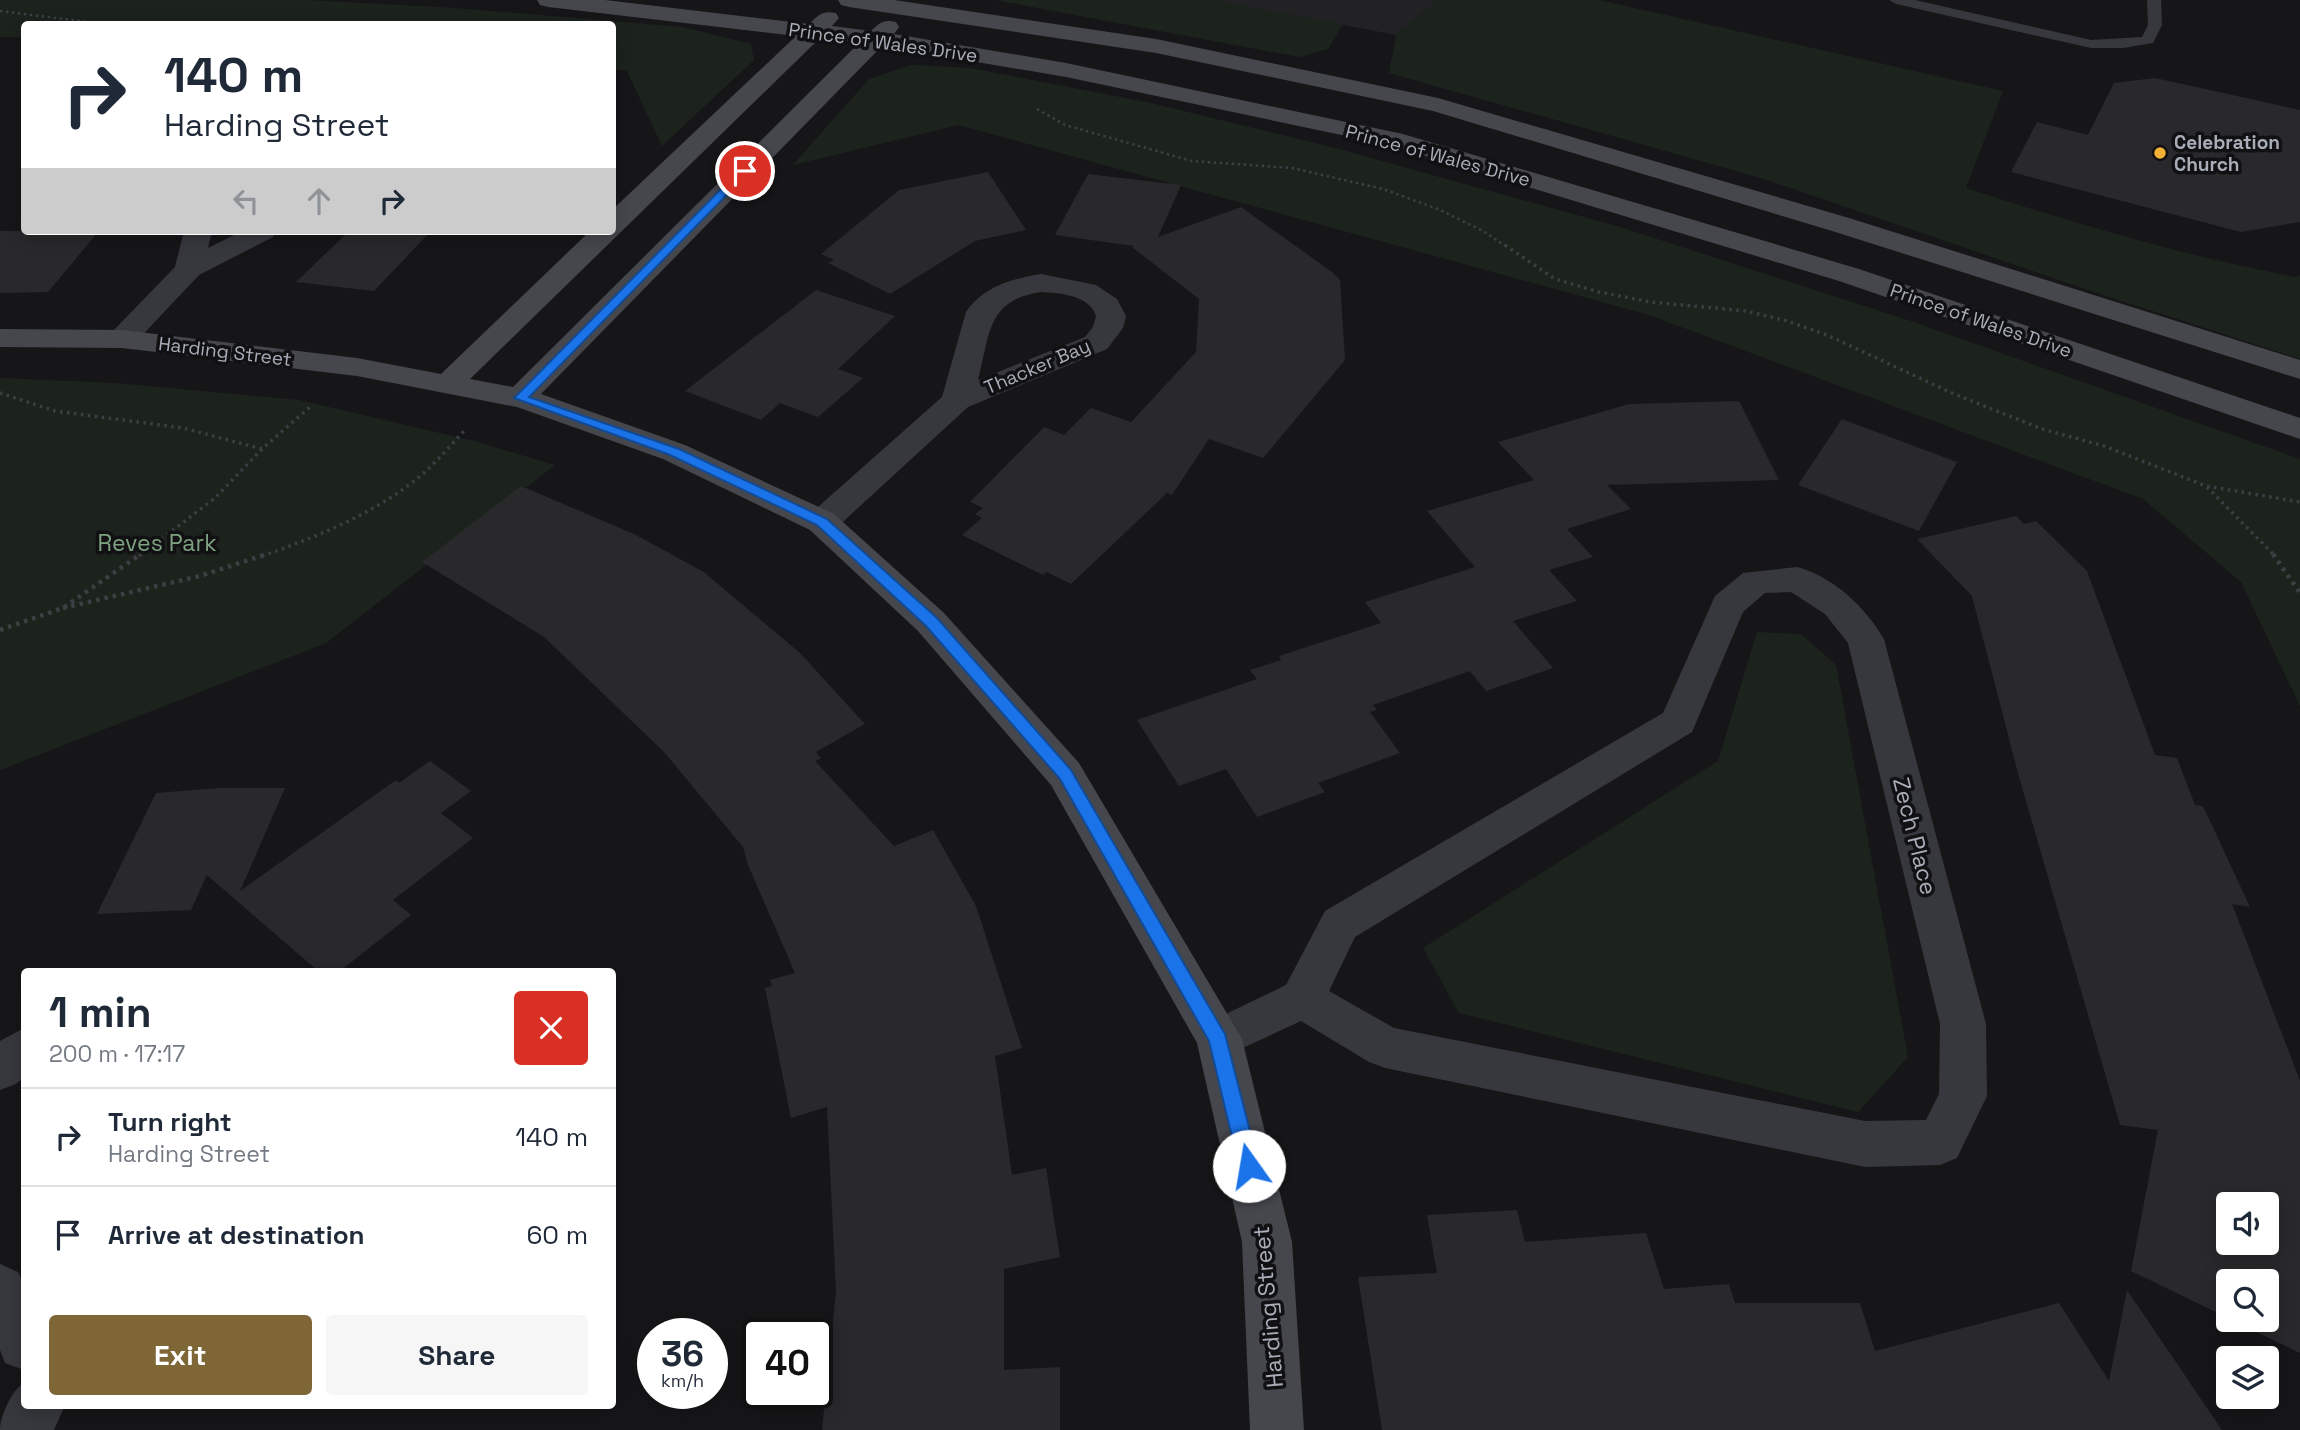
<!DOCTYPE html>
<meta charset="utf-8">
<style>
:root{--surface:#fff;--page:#f6f6f7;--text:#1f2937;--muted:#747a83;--line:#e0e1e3;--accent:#7e6636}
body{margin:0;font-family:"Space Grotesk",sans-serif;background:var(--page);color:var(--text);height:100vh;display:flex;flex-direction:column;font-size:26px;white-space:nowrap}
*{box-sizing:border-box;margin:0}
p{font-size:23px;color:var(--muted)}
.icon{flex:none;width:38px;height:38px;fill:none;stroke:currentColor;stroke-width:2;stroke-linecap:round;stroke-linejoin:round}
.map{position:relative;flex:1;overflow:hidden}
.details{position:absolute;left:21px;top:968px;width:595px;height:441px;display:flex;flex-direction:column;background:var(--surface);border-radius:7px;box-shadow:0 4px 18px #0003}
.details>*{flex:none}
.banner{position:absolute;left:21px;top:21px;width:595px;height:214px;border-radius:7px;box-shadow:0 4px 18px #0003;background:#fff;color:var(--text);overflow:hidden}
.controls{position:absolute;left:2216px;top:1192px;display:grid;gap:14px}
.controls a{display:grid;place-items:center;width:63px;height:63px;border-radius:7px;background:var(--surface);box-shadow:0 4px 18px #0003;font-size:35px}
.speed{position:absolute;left:637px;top:1318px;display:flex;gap:14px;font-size:35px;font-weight:700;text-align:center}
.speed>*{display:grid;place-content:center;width:91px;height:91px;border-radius:50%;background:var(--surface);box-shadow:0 4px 18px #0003;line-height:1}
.speed small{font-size:18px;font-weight:400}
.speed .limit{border:4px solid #111;border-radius:10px;background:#fff;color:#111}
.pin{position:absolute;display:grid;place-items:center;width:60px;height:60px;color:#fff;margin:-30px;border:4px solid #fff;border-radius:50%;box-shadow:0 2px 7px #0007}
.me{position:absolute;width:77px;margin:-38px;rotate:347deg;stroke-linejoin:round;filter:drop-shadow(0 0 5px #0008)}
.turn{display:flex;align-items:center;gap:24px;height:147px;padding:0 28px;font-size:32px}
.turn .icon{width:91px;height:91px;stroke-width:2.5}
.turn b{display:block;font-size:49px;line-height:60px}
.lanes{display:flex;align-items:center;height:66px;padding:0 28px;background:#0003;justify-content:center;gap:35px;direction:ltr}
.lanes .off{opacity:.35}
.round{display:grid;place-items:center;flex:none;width:74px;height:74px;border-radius:7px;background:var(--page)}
.summary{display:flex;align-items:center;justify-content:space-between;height:119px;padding:0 28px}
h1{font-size:42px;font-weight:600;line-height:52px}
.action{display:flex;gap:14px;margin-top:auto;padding:14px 28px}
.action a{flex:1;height:80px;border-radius:7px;background:var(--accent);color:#fff;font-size:28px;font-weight:600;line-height:80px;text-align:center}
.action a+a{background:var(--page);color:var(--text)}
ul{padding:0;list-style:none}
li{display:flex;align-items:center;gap:21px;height:98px;padding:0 28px;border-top:2px solid var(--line)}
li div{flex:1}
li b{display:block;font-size:26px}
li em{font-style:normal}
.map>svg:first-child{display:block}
.built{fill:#222225}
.green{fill:#1c231d}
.building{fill:#29292c;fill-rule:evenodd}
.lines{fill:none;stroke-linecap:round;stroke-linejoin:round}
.path-far2{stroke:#3d3f44;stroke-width:2.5;stroke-dasharray:2.5 3.5;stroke-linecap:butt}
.path-far1{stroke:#3d3f44;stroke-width:3.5;stroke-dasharray:2.5 4.5;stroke-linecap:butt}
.path{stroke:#3d3f44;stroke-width:4.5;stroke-dasharray:3.5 5;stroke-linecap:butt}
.lane{fill:#37383d;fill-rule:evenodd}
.street{fill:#37383d;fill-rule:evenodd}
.secondary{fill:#45474d;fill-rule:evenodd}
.route{fill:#1a73e8;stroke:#114b97;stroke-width:2}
.poi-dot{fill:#f2b134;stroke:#111113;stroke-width:2.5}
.labels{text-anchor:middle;stroke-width:7;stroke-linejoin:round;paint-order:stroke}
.far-street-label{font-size:19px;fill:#a8adb8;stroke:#111113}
.far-poi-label{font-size:19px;font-weight:bold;fill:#a8adb8;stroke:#111113;text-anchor:start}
.park-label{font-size:23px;fill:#7fa381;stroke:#111113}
.street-label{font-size:23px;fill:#a8adb8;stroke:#111113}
</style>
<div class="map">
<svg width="2300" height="1430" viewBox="0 0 2300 1430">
<rect width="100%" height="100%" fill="#161618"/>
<polygon class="built" points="1212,0 1438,0 1396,35"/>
<g class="green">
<polygon points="0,0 307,0 456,8 683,27 751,44 754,60 662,146 627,71 613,69 612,24 24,24 24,37 0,37"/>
<polygon points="995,0 1212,0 1343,24 1328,49 1299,57"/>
<path d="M1438,0H1599L2003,91L1966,188C2076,224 2181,255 2295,277L2300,275V359L2100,294L1761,178L1389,73L1396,35Z"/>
<polygon points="911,65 971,68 1151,103 1339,149 1620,227 1911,321 2300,459 2300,706 2241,582 2143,499 1649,315 959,125 793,165 869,79"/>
<polygon points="0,378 116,383 299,400 474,441 555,465 326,643 0,770"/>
<polygon points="1757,632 1801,634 1836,665 1908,1057 1858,1112 1459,1013 1423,948 1718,761"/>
</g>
<g class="building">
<polygon points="2155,78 2300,110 2300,222 2241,232 2011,172 2037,122 2088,135 2114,83"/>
<polygon points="988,172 1026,230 975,241 890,294 828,263 834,260 821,254 899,190"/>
<polygon points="1088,174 1181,185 1158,237 1241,207 1332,272 1340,280 1345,360 1263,458 1209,439 1172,495 1167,493 1071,584 1047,572 1043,575 962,535 982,518 975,514 983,508 970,502 1044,427 1064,435 1091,408 1131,422 1196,352 1199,299 1132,247 1134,246 1055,235"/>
<polygon points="0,231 99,231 48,292 0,293"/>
<polygon points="349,231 431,231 374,291 296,282"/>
<polygon points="816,290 895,316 838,369 863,378 818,417 780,403 761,420 685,391"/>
<polygon points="1739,401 1779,480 1607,485 1631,509 1567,529 1593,557 1549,570 1577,601 1513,621 1553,668 1486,691 1470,671 1373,705 1377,710 1370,712 1400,753 1318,783 1325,792 1257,817 1226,769 1179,786 1137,720 1257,679 1250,670 1281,660 1279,656 1381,623 1365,602 1475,567 1427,511 1534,480 1498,442 1629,404"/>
<polygon points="1842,419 1957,462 1919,531 1798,485"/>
<polygon points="521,486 634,534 704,572 800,653 865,724 816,752 821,758 815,761 894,846 933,830 976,906 1022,1048 995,1056 1012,1175 1046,1168 1060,1257 1004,1269 1004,1370 1060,1367 1060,1430 822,1430 836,1292 827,1107 791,1118 765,988 772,986 770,980 795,973 748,865 743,847 664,752 544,637 422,562"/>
<path d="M2016,516L2024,524L2036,521L2087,571L2155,755L2177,758L2195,805L2203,806L2250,907L2232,904L2300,1081V1353L2231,1320H2266V1281H2228V1318L2131,1271L2158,1130L2120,1125L2019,777L1972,596L1917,539ZM2228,1204H2266V1242H2228Z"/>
<polygon points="430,761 471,791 441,813 473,838 393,900 411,915 340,971 318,971 207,875 191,910 97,914 156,793 220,788 285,788 240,891 396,780 399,783"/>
<polygon points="1517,1210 1525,1242 1646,1233 1664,1289 1729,1284 1735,1303 1860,1303 1875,1351 2059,1303 2109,1381 2127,1290 2222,1430 1382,1430 1358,1277 1437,1273 1427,1215"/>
</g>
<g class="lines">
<g class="path-far2">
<polyline points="0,11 105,24"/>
<polyline points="1037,109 1065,125 1192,161 1292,168 1383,189 1438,209 1483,231 1507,247"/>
</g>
<g class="path-far1">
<polyline points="1505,245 1555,279 1599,292 1651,302 1746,311 1787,321 1827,335 1954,394 2042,429 2104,446 2206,486 2300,502"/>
<polyline points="0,393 55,411 183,428 262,449"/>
<polyline points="2207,487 2275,556"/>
<polyline points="139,556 215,498 262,449 311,406"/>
<path d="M262,556C317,537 373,514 418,478C435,464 449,447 464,431"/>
</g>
<g class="path">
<polyline points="2273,554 2300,593"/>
<polyline points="63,608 200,576 267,554"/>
<polyline points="0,630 63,608 141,554"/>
</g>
<polygon class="lane" points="1889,0 1915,0 2091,40 2142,37 2148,25 2147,0 2161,0 2162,25 2153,43 2123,48 2091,48 1896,4"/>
<g class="street">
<polygon points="184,231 212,231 208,248 242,231 277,231 273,237 199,275 133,345 122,348 111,345 107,339 111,333 175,267"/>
<path d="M1041,274L1096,285L1117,299L1126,316L1123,328L1107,349L968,407L834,530L822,533L810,530L805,522L810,514L942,397L966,312C984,286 1011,279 1041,274ZM1041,292C1060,293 1089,295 1096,316L1093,327L1085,337L978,380C990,335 986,300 1041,292Z"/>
<path d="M1797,567C1834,577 1865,607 1884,639L1986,1024L1987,1096L1957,1158L1940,1165L1865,1167L1385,1068L1369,1062L1301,1021L1219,1059L1203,1053L1196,1039L1203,1025L1286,985L1325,911L1663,713L1715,596L1743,573ZM1791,592L1825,614L1848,643L1940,1024L1939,1094L1926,1120L1865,1121L1394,1028L1329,991L1355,937L1692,732L1743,612L1765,593Z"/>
<polygon points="24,1028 24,1077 16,1084 0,1090 0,1041"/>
<polygon points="0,1264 18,1272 24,1285 24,1370 5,1363 0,1350"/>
<path d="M24,1383V1405H65L54,1430H0C0,1417 12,1389 24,1383Z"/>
</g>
<g class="secondary">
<path d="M537,0H605L809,24C818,15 823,10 836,13L839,18L832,26L871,31C880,22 884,19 896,22L899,27L894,34L1066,63L1403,134L1859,269L2300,418V439L1839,281L1389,145L1066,77L882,46L541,394L685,445L834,514L944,613L1079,763L1242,1039L1292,1242L1304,1430H1250L1242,1242L1197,1043L1051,785L918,631L810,530L663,459L517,407L357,376L122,348L0,347V329L122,330L357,358L441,374L590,231H612V210L796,36L548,7L540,5ZM820,38L859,43L513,387L470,379Z"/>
<polygon points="838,0 894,0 1156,39 1438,98 1849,218 2300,360 2300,379 1829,230 1433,111 1156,53 849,7 841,5"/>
</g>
</g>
<polygon class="route" points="741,169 750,171 529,397 679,449 827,519 937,618 1071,770 1225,1034 1259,1166 1256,1173 1249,1175 1242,1173 1239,1166 1209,1041 1060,779 926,626 817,525 670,455 514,398"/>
<circle class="poi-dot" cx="2160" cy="153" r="7"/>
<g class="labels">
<g class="far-street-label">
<text transform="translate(883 42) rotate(8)" y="7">Prince of Wales Drive</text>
<text transform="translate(1438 155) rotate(15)" y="7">Prince of Wales Drive</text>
<text transform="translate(1981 320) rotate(19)" y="7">Prince of Wales Drive</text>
<text transform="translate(225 351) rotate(7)" y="7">Harding Street</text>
<text transform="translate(1037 366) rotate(-23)" y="7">Thacker Bay</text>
</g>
<g class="far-poi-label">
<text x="2174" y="149">Celebration<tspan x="2174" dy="22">Church</tspan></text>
</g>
<g class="park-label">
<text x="157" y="551">Reves Park</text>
</g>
<g class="street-label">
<text transform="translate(1915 836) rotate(76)" y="8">Zech Place</text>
<text transform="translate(1268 1307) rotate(-95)" y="8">Harding Street</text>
</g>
</g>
</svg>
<div class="controls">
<a><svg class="icon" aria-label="sound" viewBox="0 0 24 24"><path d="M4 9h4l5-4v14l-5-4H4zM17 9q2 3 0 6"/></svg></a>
<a><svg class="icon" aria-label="search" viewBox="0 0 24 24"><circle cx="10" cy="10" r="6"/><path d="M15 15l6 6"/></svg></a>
<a><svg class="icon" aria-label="layers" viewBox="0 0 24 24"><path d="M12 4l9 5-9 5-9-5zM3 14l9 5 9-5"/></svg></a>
</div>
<div class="speed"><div>36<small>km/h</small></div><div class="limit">40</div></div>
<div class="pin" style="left:745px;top:171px;background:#d93025"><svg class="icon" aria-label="arrive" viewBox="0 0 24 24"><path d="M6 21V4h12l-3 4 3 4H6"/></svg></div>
<svg class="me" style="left:1249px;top:1166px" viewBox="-20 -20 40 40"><circle r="19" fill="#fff"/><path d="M0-13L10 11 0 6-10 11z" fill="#1a73e8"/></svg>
<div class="banner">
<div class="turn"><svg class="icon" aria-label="right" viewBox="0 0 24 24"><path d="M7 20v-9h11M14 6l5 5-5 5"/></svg><div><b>140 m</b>Harding Street</div></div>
<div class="lanes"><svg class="icon off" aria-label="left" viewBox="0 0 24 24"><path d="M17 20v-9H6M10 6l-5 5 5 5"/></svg><svg class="icon off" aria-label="ahead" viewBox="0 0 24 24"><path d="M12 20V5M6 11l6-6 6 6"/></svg><svg class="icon" aria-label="right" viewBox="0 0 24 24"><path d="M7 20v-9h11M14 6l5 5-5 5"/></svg></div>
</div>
<section class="details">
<div class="summary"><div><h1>1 min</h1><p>200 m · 17:17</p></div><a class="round" style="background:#d93025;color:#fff"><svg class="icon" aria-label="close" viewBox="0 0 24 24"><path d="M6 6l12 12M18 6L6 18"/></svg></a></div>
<ul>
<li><svg class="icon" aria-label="right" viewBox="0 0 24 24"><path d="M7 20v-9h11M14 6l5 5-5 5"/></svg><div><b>Turn right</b><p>Harding Street</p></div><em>140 m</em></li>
<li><svg class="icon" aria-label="arrive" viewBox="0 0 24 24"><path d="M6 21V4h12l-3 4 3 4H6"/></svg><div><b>Arrive at destination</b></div><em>60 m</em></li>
</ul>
<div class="action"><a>Exit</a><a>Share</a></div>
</section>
</div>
